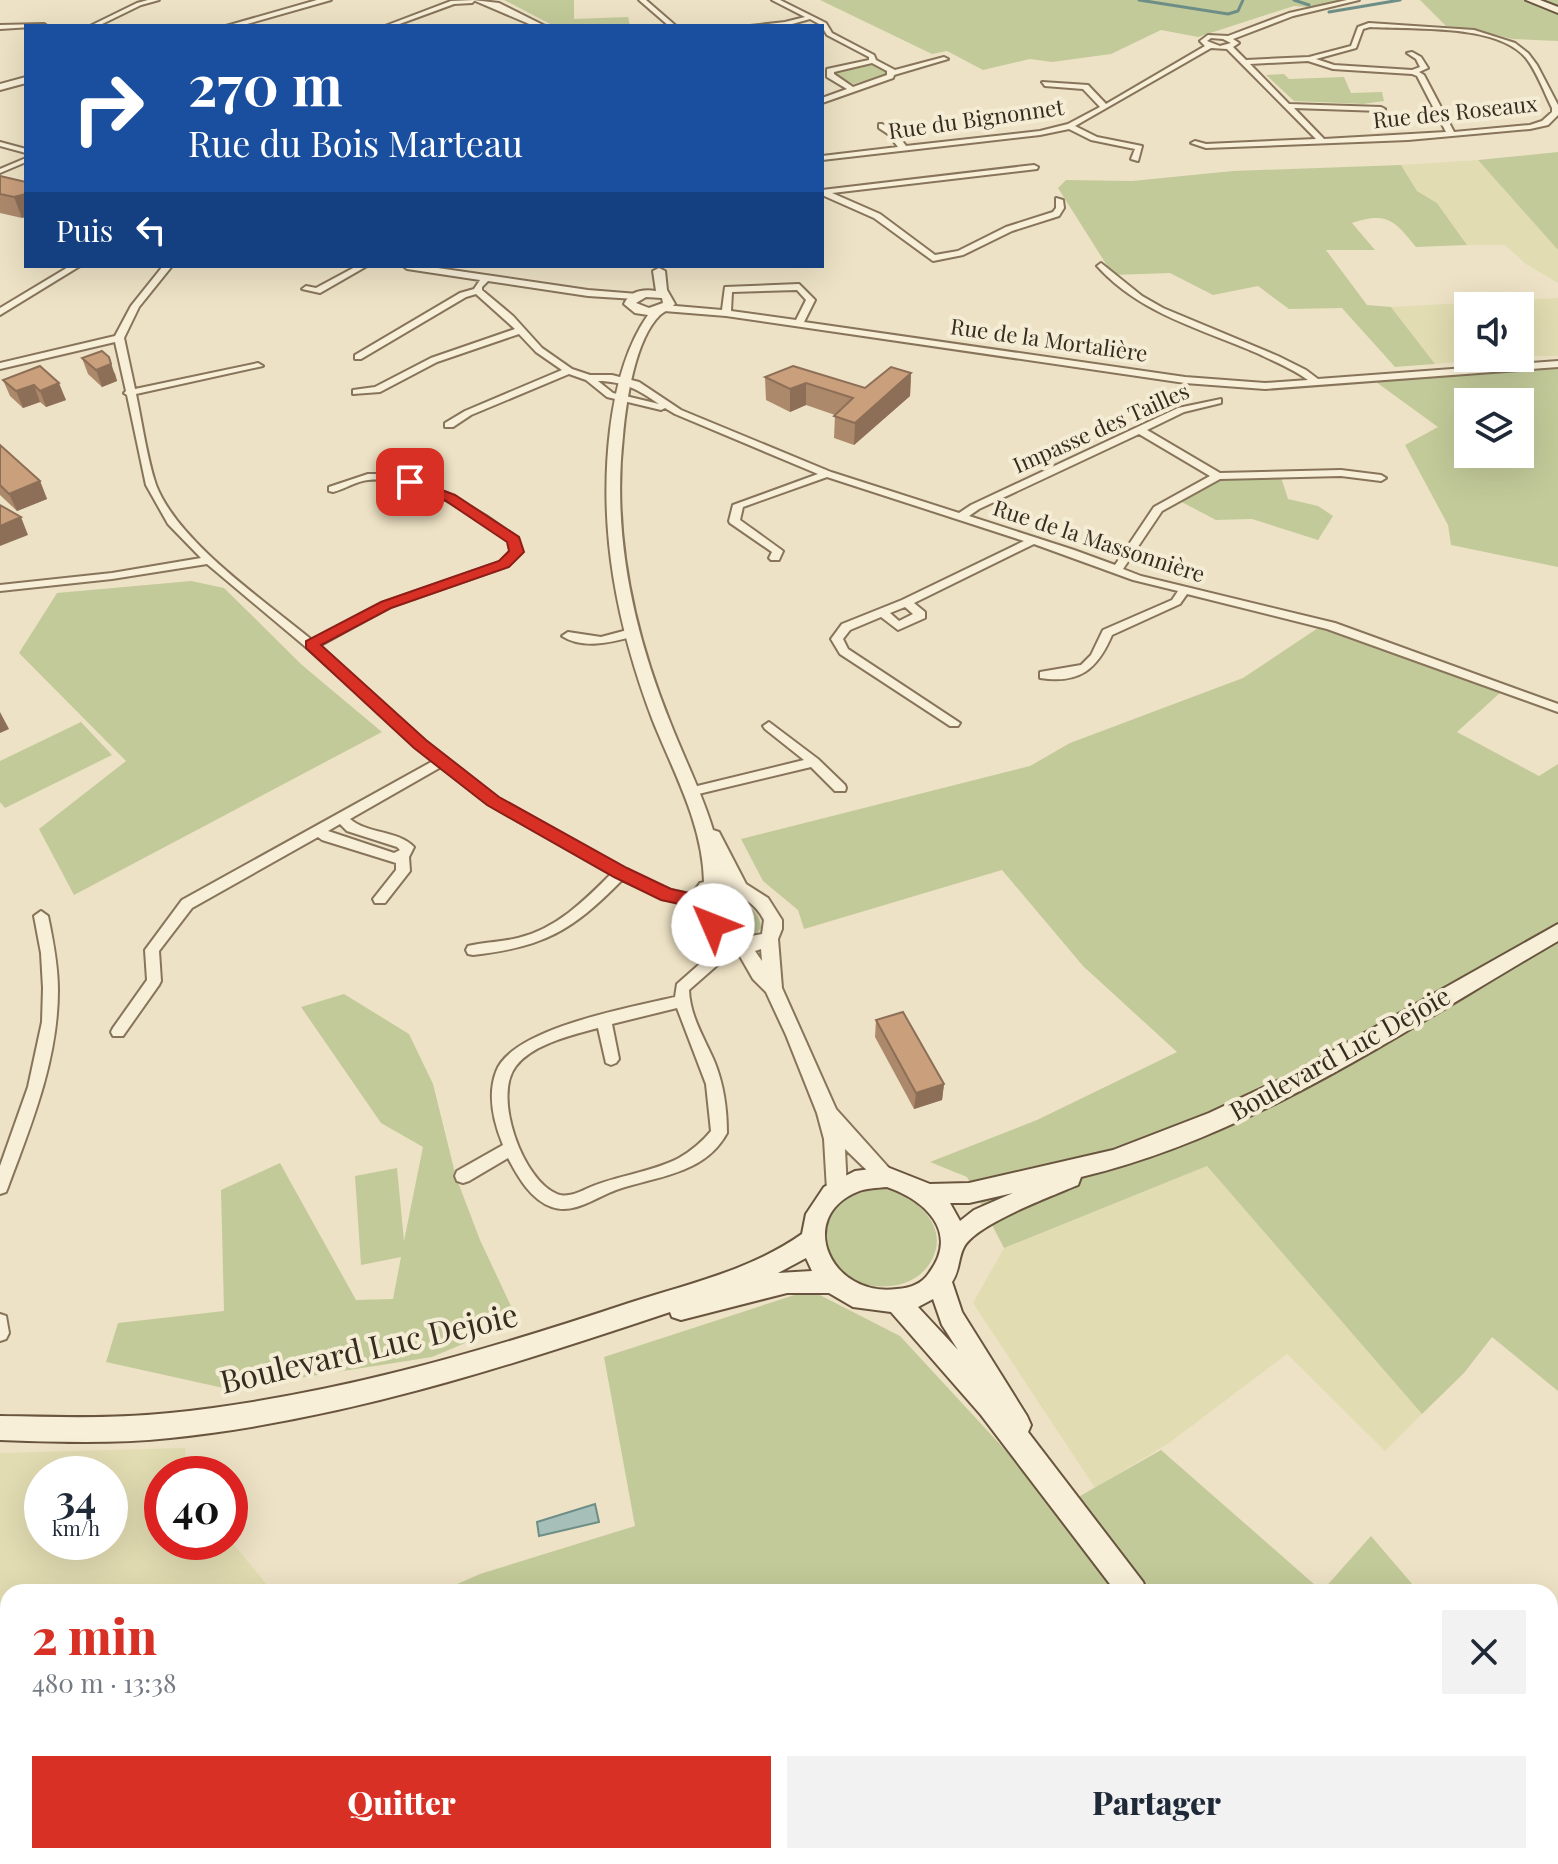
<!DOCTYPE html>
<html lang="fr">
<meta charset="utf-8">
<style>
:root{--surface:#fff;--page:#f2f2f3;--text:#1f2937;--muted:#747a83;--accent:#d93025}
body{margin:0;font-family:"Playfair Display",serif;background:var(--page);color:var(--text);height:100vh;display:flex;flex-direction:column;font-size:30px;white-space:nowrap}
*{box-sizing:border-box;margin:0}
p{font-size:26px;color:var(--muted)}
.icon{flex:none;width:44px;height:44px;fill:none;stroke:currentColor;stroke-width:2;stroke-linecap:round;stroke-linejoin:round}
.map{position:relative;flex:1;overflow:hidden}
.drawer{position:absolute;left:0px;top:1584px;width:1558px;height:280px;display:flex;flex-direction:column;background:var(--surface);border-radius:24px 24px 0 0;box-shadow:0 8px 32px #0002}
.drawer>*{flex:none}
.hud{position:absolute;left:24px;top:24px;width:800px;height:244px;border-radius:0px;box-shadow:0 8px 32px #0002;background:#1a4fa0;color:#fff;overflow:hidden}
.buttons{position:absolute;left:1454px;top:292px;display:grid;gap:16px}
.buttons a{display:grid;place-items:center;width:80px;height:80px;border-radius:0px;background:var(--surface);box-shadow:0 8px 32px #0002;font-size:40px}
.speed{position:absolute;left:24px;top:1456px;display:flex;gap:16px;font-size:40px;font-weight:700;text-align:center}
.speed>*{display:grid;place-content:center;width:104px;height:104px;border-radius:50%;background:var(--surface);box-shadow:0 8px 32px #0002;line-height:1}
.speed small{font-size:20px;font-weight:400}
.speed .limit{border:12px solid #d22;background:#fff;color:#111}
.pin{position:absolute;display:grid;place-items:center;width:68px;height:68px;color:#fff;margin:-34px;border-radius:16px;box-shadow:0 4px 12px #0006}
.me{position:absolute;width:88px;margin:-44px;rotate:314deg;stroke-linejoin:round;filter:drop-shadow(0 0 6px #0008)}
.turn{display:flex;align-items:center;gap:28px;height:168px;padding:0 32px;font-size:36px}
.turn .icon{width:104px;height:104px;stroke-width:2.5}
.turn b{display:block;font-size:56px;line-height:68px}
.then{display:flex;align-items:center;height:76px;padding:0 32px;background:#0003;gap:16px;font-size:30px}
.round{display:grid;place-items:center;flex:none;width:84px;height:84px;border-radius:0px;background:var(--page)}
.head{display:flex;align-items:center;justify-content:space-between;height:136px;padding:0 32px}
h1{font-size:48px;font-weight:800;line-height:60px;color:var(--accent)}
.primary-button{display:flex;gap:16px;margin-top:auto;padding:16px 32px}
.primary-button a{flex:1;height:92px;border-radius:0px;background:var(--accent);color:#fff;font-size:32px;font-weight:800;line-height:92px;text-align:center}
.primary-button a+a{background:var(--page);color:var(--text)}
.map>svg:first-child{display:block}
.farmland{fill:#e2dcb2;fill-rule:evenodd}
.green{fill:#c3ca99;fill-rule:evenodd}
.water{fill:#a6c0b9;stroke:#6d8e87;stroke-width:2}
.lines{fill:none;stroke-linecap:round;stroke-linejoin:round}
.stream{stroke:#6d8e87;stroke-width:3}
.pedestrian-casing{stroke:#87745b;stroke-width:4}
.minor-casing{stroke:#87745b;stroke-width:4}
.tertiary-casing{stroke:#87745b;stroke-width:4}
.secondary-casing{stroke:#69553f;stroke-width:4}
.pedestrian{fill:#f8efd8;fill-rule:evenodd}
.minor{fill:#f8efd8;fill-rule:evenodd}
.tertiary{fill:#f8efd8;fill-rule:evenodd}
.secondary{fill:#f8efd8;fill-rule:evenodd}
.wall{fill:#ad896b}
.shaded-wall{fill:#8d6f57}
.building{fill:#c99f7c;stroke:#8d6f57;stroke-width:2}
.route{fill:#d93025;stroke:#8d1f18;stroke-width:2}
.labels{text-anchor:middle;stroke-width:8;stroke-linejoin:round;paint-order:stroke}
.far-street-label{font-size:22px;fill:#372c1f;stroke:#f4ecd4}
.street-label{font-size:26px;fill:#372c1f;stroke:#f4ecd4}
.near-street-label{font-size:32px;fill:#372c1f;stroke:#f4ecd4}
</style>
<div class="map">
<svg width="1558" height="1864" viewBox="0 0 1558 1864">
<rect width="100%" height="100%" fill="#ede2c5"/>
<g class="farmland">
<polygon points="1478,160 1558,250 1558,283 1526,264 1505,245 1467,245 1437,203 1417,191 1401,165"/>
<polygon points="1558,298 1558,356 1520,356 1520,306 1468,306 1468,358 1502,358 1435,364 1391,307"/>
<polygon points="1207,1166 1422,1414 1385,1451 1287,1354 1169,1443 1095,1488 973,1303 1004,1248"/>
<path d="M185,1448L188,1474H162V1542H230V1540L273,1592H8V1856H19L10,1864H0V1453ZM42,1474H110V1542H42Z"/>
</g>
<g class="green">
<polygon points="504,0 574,0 574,19 628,17 630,25 554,26"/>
<polygon points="820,0 1345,0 1311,7 1294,6 1198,37 1161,30 1111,54 1052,62 1030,59 983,70 947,51 932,54"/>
<polygon points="1420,0 1558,0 1558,41 1512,39 1485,32 1446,26"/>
<polygon points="865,64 875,65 889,74 853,84 833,74"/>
<polygon points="1284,74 1289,79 1344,77 1351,93 1382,92 1384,101 1363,104 1294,101 1266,75"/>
<polygon points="1558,152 1558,250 1478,160"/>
<path d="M1401,165L1417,191L1437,203L1467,245L1416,247C1395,221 1387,211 1352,223L1375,250H1326L1367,305L1391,307L1435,364L1395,367L1342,308L1289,309L1258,286L1213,295L1170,273L1113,275L1058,188L1066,180L1132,181L1233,171Z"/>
<path d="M1546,367L1558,368V567L1451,545L1448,525L1405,445L1438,427L1376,382ZM1468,402H1520V454H1468Z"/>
<polygon points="1280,474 1288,499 1318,506 1333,516 1318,540 1252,519 1216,520 1174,498 1218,476"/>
<polygon points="191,581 224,588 302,665 382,732 74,895 39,829 126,761 19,653 57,593"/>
<polygon points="1318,628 1501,692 1457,732 1539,776 1558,764 1558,1391 1492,1337 1464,1373 1422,1414 1207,1166 1004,1248 967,1177 930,1162 1037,1120 1177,1052 1083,966 1002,870 804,929 798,910 763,881 741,839 1030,766 1070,743 1243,678"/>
<polygon points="81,722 112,755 5,808 0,802 0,761"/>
<path d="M720,892C736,892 761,911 761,928L756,934C737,936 713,916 714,896Z"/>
<polygon points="344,994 409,1034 433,1084 456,1177 480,1240 518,1321 432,1357 228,1389 106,1362 118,1323 224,1311 221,1190 280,1163 356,1300 393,1299 401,1257 361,1265 355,1176 397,1168 404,1241 423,1147 381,1123 301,1007"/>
<path d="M880,1188C915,1194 955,1228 928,1266C919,1278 905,1285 890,1286C818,1294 796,1198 880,1188Z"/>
<polygon points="810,1290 900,1336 1059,1508 1161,1450 1322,1591 1371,1536 1419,1592 439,1592 480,1574 635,1526 604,1357"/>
<polygon points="1558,1630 1558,1864 10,1864 19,1856 1550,1856 1550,1636"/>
</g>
<polygon class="water" points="595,1504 599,1522 539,1536 537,1522"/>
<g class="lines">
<g class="stream">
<polyline points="1139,0 1228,14 1238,11 1243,0"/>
<polyline points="1294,0 1309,5"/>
<polyline points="1329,12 1400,0"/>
</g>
<defs>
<polygon id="pedestrian" points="26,158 26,162 0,173 0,169"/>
<g id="minor">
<polygon points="148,0 159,0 141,5 98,26 90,26 137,3"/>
<polygon points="475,0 472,3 454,4 394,26 385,26 451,1"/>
<polygon points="639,0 646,0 676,26 669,26"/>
<path d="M772,0H780L826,23L832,33L874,55L876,60L895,70L944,57L948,59L894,75L893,78L822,103V98L847,89L827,77V69L869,60V57L827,35L821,25L810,19L785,26H750L785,22L805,17ZM872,63L887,71V75L853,87L834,74V72Z"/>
<path d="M1347,0H1359L1293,16L1233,39L1239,43L1233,47L1246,60L1309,57L1351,46L1358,27L1369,23L1474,30L1515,43L1528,53L1537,65L1558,105V115L1548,125L1530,129L1408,140L1206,148L1191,143L1195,141L1206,144L1316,139L1227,49L1211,48L1075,126L1097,137L1142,146L1138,161L1131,159L1135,149L1091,140L1069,129L1040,135L822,160V156L898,147L888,134L879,128V124H882L894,130L906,146L1040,131L1068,124L1100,107L1083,89L1045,86L1042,82L1088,85L1106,104L1205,46L1200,41L1208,35L1228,36L1289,13ZM1370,27C1411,30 1497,23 1526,58C1537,72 1544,92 1552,108V112L1542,121L1530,125L1454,132L1424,75L1419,72L1428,68L1421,57L1412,52L1407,53L1416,59L1420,67L1412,70L1334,65L1316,59L1356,48L1363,29ZM1211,38L1223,39L1231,43L1220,46L1207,41ZM1308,61L1333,69L1412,74L1417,76L1446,132L1324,139L1294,108L1381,111L1385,109L1381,107L1289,104L1250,64Z"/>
<polygon points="0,25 44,24 47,26 0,29"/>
<polygon points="0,142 26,149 26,153 0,146"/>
<polygon points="1034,165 1038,167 1037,169 832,193 880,214 935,255 958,251 1006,227 1053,212 1056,208 1056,198 1063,200 1064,208 1059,216 1012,231 963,255 933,261 874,218 822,195 822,190"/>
<path d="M1101,263L1142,296L1163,308L1278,356L1306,370L1318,379L1558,361V367L1265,389L1185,383L726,316L664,311L659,308L664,305L722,310L725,287L799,284L815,300L804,322L1185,377L1265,383L1308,380C1293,369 1275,362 1259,354C1202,329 1140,314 1097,266ZM797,290L806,300L796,320L731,311L732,292Z"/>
<polygon points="70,266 80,266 0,315 0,308"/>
<path d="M163,266H172L139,307L124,338L135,389L258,363L263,366L136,394C142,422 147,459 156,485C178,542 265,601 312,640L382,603L500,562L511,551L509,541C468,514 421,475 368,480C356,481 345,489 333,492L329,491V487L368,474H387L410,478L449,494L486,516L518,538L522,552L508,566L390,607L319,646L424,741L498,798L625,870L671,890L704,897L706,901L704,905L699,906L663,899L622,880C572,931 544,947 473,955L468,954L466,950L468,946C484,942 502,942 518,938C556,929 584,901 611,874L488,804L441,767L350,819C367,834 398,830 414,847L409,857L410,871L385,903H375L373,899L396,870V863L322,840L318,837L192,908L159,951L161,981L159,985L123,1036H113L111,1032L113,1028L147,980L145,950L182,900L433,761L307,648L207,564L112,579L0,591V585L112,573L201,558L168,524L146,485L127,395L124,393L126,391L115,342L0,369V363L115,336L131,306ZM340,824L347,831L397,847L400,850L394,853L328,831Z"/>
<polygon points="357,266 367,266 320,293 302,289 306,286 316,288"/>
<path d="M403,266H424L588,290L638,294V298L635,299L588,296L488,281L482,287V290L513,316L542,348L572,369L590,375H612L639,382L681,410L831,472L959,513L971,505L1178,408L1221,399V403L1184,412L1147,430L1220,473L1341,470L1381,475L1386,478L1381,481L1341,476L1220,479L1162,511L1123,569L1141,576L1335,623L1558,704V712L1327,629L1187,594L1180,604L1112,635C1097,670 1079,684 1040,678V672L1081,665L1091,655L1103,630L1172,600L1178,591L1133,580L1034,544L914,603L925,612V618L898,630L881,617L850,630L843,639L848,649L960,723L958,726H950L840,654L831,639L842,624L902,600L1024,541L827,477L743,507L740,520L783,551L779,560H771L769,558L772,552L730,523L729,521L733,505L818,474L675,414L665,408L661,410L607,397L586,380L569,374L471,415L453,427H445V423L465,411L562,370L536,352L519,334L437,362L380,392L353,394V390L375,387L431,358L515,329L476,294L466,297L361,359H355V355L460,293L474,289L480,280L407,269ZM598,381C623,381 639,390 659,404L613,393ZM1139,434L1210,476L1154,507L1115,565L1074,550L969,516L979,509ZM905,607L913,614L899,621L890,613Z"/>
<path d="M631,629L637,633L635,636C612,642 584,650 562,636L568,632L601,637Z"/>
<polygon points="769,722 818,759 845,785 846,788 845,791 835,791 811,767 690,796 685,795 684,792 685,789 804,760 765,729 763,726"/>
<path d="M41,911L48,916C53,940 58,965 58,990C58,1059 32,1123 8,1187L6,1192L0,1194V1166L28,1087L42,1022L43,988L41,953L34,916Z"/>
<path d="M733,938L738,939L740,943L738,947L689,990C690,1017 705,1039 715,1063C724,1086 727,1109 727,1133C704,1175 656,1176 616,1190C596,1197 574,1215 552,1207C531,1200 518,1177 508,1158L469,1181L463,1183L457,1181L455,1176L457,1171L503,1145C494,1123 487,1096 496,1072C511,1028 633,1007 675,997L677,984L728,939ZM677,1008L706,1084L711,1131C702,1142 691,1151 679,1158C650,1173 617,1175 586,1189C578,1193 566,1198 557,1194C523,1181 492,1096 516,1066C533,1044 572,1035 598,1028L606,1063L611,1065L616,1063L619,1059L612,1024Z"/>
<polygon points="0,1314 6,1316 9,1333 6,1339 0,1341"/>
</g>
<g id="tertiary">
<polygon points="317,0 331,0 240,26 226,26"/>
<polygon points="473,0 499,3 545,26 534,26"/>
<polygon points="26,77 26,83 0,90 0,84"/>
<path d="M659,268L665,271L667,290L675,304C670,309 665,311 660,315C635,339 626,402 623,436C612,535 633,630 670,722C684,758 702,793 713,830L719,832L746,884L768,898L782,920V929L778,939L782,988L836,1109L897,1177L894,1183L887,1186L880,1183L845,1149L847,1190L844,1196L837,1199L830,1196L827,1190L824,1139L817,1113L786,1035L766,992L753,979L737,951L722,945L708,933L695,912L690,897L700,883L704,882C703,825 674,773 653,721C617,626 598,531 610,430C615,390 625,348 648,315L635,313L624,304C630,291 643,289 656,291L653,271ZM646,297L662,298L663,303L649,308L636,303ZM723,889C740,894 756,904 764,920L762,934L741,938L721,923L708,898L712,893ZM761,949L762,961L755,951Z"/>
</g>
<g id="secondary">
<polygon points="1526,0 1540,0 1558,7 1558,13"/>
<path d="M1558,924V941C1406,1029 1253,1136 1081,1177L1078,1185C1052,1196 976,1224 964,1247C958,1258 960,1270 952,1282L962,1312L1027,1416L1031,1425L1028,1432L1143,1582L1147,1592H1116L981,1415L891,1312L853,1307L829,1293H787L681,1320L672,1317L670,1312C506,1367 343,1420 170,1438C114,1444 57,1442 0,1440V1416C57,1417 113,1419 170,1413C327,1397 479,1353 629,1303C688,1284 751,1270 802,1234L806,1214L824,1187L855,1171L887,1167L930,1184L969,1183L1113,1150L1209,1113L1290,1075ZM887,1187C925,1200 960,1232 929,1273C922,1284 910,1288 897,1289C831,1298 795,1218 857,1192C865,1188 877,1188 887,1187ZM1013,1193L974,1210L960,1221L950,1203H969ZM806,1258L812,1271L778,1273ZM933,1299L942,1325L958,1350L918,1307Z"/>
<polygon points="1328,1856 1362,1856 1365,1864 1331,1864"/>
</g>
</defs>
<use href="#pedestrian" class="pedestrian-casing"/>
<use href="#minor" class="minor-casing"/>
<use href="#tertiary" class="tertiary-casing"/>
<use href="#secondary" class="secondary-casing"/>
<use href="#pedestrian" class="pedestrian"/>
<use href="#minor" class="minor"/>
<use href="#tertiary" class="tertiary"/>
<use href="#secondary" class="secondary"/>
</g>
<g class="wall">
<polygon points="0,176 26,182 22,218 0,213"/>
<polygon points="82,358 115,373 117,381 102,387 88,374"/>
<polygon points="40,366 66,400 46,407 40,402 23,408 10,396 3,380"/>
<polygon points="911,373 910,396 854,445 834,438 835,415 806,405 790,412 766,400 765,377 865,388"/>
<polygon points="0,445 40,481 47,499 17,511 0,495"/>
<polygon points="876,1020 944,1084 942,1100 914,1109 875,1037"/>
</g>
<g class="shaded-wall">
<polygon points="26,194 26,217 22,218 14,197"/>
<polygon points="109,357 117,381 102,387 96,370"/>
<polygon points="911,373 910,396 854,445 855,423"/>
<polygon points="59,383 66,400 46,407 40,391"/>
<polygon points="806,383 806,405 790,412 790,389"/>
<polygon points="34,385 40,402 23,408 16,391"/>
<polygon points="40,481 47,499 17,511 9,494"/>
<polygon points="21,517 28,535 0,546 0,526"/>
<polygon points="0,712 9,729 0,733"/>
<polygon points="944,1084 942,1100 914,1109 916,1093"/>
</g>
<g class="building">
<polygon points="0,176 26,182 26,194 14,197 0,194"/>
<polygon points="102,351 109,357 111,364 96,370 82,358"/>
<polygon points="40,366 59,383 40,391 34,385 16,391 3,380"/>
<polygon points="793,366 865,388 891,367 911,373 855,423 834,416 853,398 806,383 790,389 765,377"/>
<polygon points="0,445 40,481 9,494 0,485"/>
<polygon points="0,505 21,517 0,526"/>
<polygon points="903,1012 944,1084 916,1093 876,1020"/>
</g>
<polygon class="route" points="410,478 455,495 519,537 524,552 509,567 391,608 321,645 426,740 499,797 627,868 671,889 706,897 722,925 719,930 706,930 693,907 661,900 614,877 487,805 414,748 306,648 306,641 381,602 499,561 509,551 507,542 446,501 406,485 404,482"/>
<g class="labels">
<g class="far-street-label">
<text transform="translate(1455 112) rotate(-6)" y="8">Rue des Roseaux</text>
<text transform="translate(976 119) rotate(-8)" y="8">Rue du Bignonnet</text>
<text transform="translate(1049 340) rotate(8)" y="8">Rue de la Mortalière</text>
<text transform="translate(1101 428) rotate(-24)" y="8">Impasse des Tailles</text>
<text transform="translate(1099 541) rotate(18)" y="8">Rue de la Massonnière</text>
</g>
<g class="street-label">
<text transform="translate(1340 1054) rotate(-29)" y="9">Boulevard Luc Dejoie</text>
</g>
<g class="near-street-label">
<text transform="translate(369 1349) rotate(-13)" y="11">Boulevard Luc Dejoie</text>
</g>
</g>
</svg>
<div class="buttons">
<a><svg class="icon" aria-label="sound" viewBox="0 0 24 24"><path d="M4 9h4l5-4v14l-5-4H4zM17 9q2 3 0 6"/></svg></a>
<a><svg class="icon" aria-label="layers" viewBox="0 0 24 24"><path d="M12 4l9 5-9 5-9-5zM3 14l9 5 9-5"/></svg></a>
</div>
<div class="speed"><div>34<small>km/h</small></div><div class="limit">40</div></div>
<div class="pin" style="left:410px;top:482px;background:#d93025"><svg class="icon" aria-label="arrive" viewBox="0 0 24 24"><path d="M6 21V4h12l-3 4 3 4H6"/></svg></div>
<svg class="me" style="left:713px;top:925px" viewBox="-20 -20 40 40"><circle r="19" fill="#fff"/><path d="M0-13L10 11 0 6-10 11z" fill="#d93025"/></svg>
<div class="hud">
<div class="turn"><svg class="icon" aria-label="right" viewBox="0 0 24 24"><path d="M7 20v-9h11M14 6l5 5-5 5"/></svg><div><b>270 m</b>Rue du Bois Marteau</div></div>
<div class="then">Puis<svg class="icon" aria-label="left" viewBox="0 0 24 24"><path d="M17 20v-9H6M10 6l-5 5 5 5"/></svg></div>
</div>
<section class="drawer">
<div class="head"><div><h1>2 min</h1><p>480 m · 13:38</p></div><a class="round"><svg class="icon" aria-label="close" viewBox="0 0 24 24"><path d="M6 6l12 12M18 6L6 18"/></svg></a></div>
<div class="primary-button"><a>Quitter</a><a>Partager</a></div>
</section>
</div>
